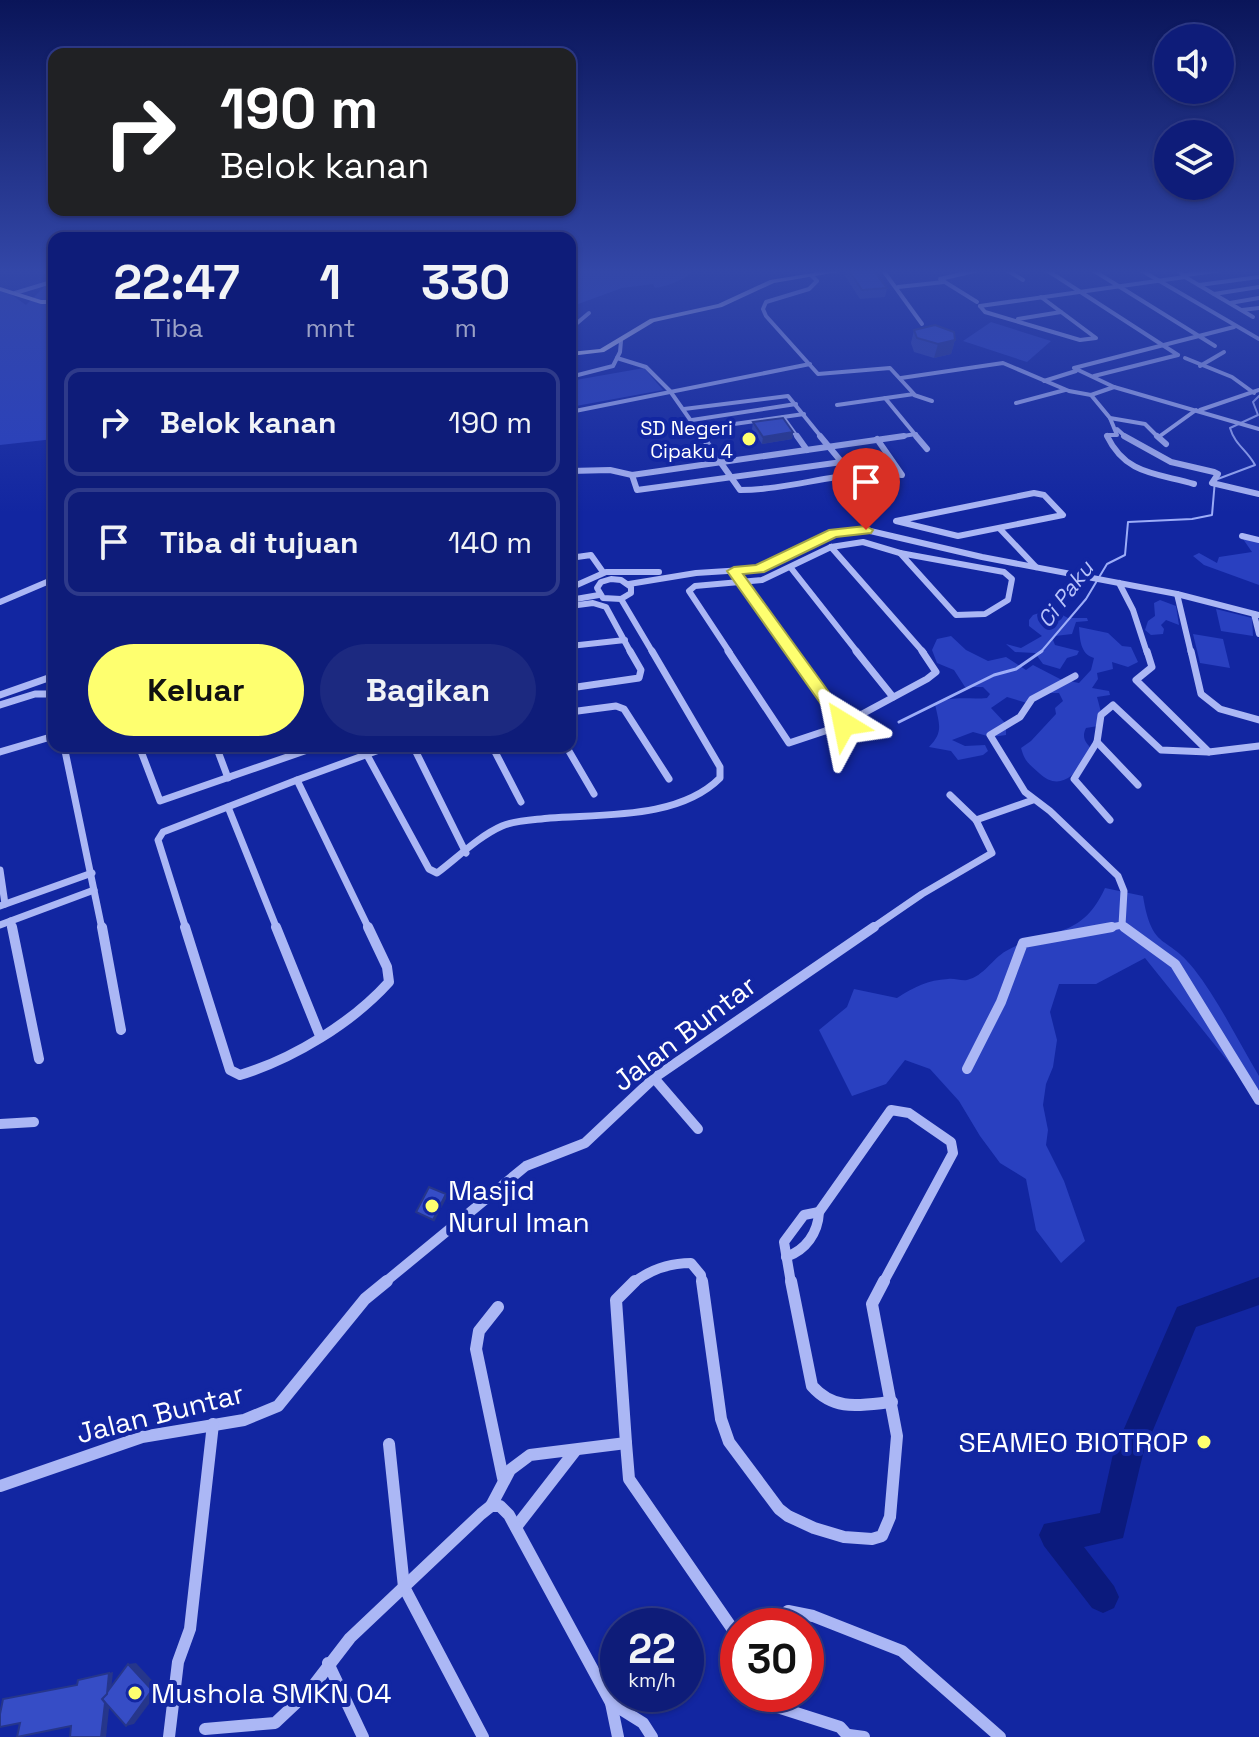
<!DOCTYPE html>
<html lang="id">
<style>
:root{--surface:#0e1c79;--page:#1c2980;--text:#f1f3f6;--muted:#9ba1c6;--line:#2e3a8a;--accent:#feff6f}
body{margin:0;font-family:"Space Grotesk",sans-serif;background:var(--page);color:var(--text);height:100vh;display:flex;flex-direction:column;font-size:30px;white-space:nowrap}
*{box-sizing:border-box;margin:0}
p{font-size:26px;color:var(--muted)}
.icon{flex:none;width:44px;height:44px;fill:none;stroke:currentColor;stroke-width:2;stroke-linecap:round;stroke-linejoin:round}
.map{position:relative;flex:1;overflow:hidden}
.side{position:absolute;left:48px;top:232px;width:528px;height:520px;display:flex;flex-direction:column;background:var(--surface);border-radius:16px;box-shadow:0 2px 6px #0004,0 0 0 2px var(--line)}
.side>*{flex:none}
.banner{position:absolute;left:48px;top:48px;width:528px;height:168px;border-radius:16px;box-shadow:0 2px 6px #0004,0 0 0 2px var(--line);background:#202124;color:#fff;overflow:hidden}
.buttons{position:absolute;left:1154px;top:24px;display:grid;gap:16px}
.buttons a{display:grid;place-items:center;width:80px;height:80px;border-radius:50%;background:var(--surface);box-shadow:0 2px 6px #0004,0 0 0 2px var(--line);font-size:40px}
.speed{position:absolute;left:600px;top:1608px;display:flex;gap:16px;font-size:40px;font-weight:700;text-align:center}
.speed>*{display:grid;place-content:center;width:104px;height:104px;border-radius:50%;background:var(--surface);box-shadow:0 2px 6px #0004,0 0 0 2px var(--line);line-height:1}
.speed small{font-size:20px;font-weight:400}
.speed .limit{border:12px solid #d22;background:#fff;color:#111}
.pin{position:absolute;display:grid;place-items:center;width:68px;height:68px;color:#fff;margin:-82px -34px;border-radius:50% 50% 50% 0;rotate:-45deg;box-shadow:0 0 8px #0007}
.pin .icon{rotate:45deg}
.me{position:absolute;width:88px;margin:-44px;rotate:325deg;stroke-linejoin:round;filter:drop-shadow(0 0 6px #0008)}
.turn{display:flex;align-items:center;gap:28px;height:168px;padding:0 40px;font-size:36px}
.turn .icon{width:104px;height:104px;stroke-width:2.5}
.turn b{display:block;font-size:56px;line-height:68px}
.eta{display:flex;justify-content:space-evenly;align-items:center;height:136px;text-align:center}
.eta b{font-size:48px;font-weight:600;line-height:56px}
.cta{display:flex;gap:16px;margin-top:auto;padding:16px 40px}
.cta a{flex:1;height:92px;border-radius:48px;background:var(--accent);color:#111;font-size:32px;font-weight:600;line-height:92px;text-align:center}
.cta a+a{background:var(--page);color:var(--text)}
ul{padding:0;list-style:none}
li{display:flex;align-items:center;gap:24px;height:108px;margin:0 16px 12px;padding:0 24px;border:4px solid var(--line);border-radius:16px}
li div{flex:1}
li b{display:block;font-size:30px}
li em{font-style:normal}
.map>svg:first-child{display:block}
.green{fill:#2940c0}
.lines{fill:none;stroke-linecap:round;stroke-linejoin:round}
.stream-far1{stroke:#9dadf8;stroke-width:2}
.stream{stroke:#9dadf8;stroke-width:3}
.river{fill:#0b1a7d;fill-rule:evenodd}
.street-far4{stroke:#abb7f5;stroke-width:4}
.street-far3{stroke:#abb7f5;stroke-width:6}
.street-far2{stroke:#abb7f5;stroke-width:7}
.street-far1{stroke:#abb7f5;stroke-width:10}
.street{stroke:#abb7f5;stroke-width:12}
.secondary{fill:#dbe0fd;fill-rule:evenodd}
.wall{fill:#2e42aa}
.shaded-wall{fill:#26368b}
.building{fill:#364dc6;stroke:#26368b;stroke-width:2}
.route{fill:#feff6f;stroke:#a5a648;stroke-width:2}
.poi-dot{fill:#feff6f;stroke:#1226a1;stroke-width:3}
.labels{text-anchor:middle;stroke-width:8;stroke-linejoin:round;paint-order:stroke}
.far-poi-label{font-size:20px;fill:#fff;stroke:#1226a1;text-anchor:end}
.far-water-label{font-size:22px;font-style:italic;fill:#b8c3fb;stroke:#1226a1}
.near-street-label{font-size:28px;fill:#fff;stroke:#1226a1}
.near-poi-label{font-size:28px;fill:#fff;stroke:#1226a1;text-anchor:start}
</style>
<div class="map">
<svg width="1259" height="1737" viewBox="0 0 1259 1737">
<rect width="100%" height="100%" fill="#1226a1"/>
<g class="green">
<path d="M570,269H696C685,279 670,286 655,288L653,284L622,288L570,307Z"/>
<polygon points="54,277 54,439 0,445 0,290 5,290 26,305"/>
<polygon points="991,322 1051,341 1027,362 963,341"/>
<polygon points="644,368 663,390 576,406 570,398 570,381"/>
<polygon points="1259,538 1259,585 1204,565 1193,556 1199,553 1217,563 1219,557 1252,552 1243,539"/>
<polygon points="1160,600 1176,606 1179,625 1166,620 1161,625 1164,629 1163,634 1151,635 1145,630 1148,621 1155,616 1154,603"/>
<polygon points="1051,609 1068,618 1087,618 1088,621 1076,622 1072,634 1055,636 1053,640 1055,645 1079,651 1077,655 1067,658 1060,669 1043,664 1035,653 1015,652 1006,644 1021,648 1042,636 1029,626 1029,620 1033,615"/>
<polygon points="1216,609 1252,618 1253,636 1221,631"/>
<path d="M1079,627L1108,633L1122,646L1131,647L1138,662L1128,667L1112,662L1113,669L1097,673L1098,679L1092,688L1109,691L1110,695L1097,697L1101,712L1098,726L1086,728C1081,738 1086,743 1093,750C1080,769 1062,795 1039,773C1029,764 1025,762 1021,748L1031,741L1056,714L1055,708L1063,701L1059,693H1049L1027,703L1007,697L991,708L1006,724V735L991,737L973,732L952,740L965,746L985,745L988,751L983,755L958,760L951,751L929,747C944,732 939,724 935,704C954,695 968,700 987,698L990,694L983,687H965L954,670L937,663L932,650L937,639L951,636L966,650L988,661L1006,657L1026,670L1033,665L1060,679L1079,683L1091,670L1094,658C1080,654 1080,639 1079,627Z"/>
<polygon points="1193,634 1223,639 1230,668 1200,663"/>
<path d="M1105,888L1143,896C1152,952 1167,934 1194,969C1219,1001 1238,1041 1259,1076V1089L1253,1090L1243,1080L1145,958L1096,984H1059L1050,1012L1057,1040L1053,1067L1046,1084L1043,1105L1048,1130L1046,1145L1064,1181L1085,1241L1061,1263L1036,1230L1026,1179L1000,1163L980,1136L959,1101L930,1069L905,1060L886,1084L852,1096L819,1030L847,1007L854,989L897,998C914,987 928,980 948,979C954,978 961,981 967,980C984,976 992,959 1006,951C1049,927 1081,941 1105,888Z"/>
</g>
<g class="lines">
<path class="stream-far1" d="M1040,653L1086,599L1107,564L1125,555L1128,522L1192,519L1212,515L1215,480L1255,465C1247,450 1235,445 1230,428L1258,415L1253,402L1259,396"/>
<polyline class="stream" points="899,722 994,675 1016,669 1042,651"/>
<polygon class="river" points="1259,1277 1259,1305 1196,1327 1143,1454 1123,1538 1084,1547 1114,1586 1119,1597 1114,1608 1103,1613 1092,1608 1044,1546 1039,1535 1044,1524 1100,1513 1113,1454 1177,1307"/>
<g class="street-far4">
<polyline points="882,269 922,324"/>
<polyline points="1005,269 1023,280"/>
<polyline points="1045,269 1178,355"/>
<polyline points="1091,269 1215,346"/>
<polyline points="1139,269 1259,339"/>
<polyline points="1177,269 1185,277 1253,317"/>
<polyline points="1186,275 1229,269"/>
<polyline points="812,276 817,281 809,289 766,302 763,309 766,316 818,374 890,368 914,394 837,405"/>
<polyline points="1199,285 1259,277"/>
<polyline points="898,287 944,282"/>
<polyline points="15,293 48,283"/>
<polyline points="1214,294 1259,287"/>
<polyline points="977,302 940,279 983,269"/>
<polyline points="1230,303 1259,298"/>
<polyline points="980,306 1185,277"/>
<polyline points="980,306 985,312 1080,340 1096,338 1041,297"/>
<polyline points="1242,310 1259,308"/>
<polyline points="1018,319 1061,312"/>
<polyline points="1234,327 1074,368 1114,387 1259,429"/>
<polyline points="570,329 589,313"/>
<polyline points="617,358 646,367 670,391 703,438"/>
<polyline points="1185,358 1232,377 1254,393"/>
<polyline points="1200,366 1224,352"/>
<polyline points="1094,376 1178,355"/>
<polyline points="570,377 613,366 620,352 621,341"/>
<polyline points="901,378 1003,363 1069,391 1091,395 1114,387"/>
<polyline points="1044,381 1076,371"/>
<polyline points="914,395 932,401"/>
<polyline points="1091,395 1110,418 1145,424 1159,438"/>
<polyline points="885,398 918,438"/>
<polyline points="1016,403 1065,390"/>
<polyline points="684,409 788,396 822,438"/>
<polyline points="1200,410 1259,390"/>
<polyline points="570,412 810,364"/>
<polyline points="783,417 798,438"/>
<polyline points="692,420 796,404"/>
<polyline points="699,429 804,414"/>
<polyline points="1117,429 1127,438"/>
<polyline points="1160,436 1196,410"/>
<polyline points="890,438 916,434"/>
<polyline points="1108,438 1107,435 1117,435 1110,418"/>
</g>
<g class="street-far3">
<path d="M702,436L740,490C795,490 848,467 902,475L877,439"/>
<polyline points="797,436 807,450"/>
<polyline points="820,436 864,489"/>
<polyline points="916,436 927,449"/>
<path d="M1107,436C1126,475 1156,473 1194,484"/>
<polyline points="1124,436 1171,462 1214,472 1218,474 1212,483 1259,494"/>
<polyline points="1157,436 1166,444"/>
<polyline points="570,471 610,470 632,475 904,436"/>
<polyline points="632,475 637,490 842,462"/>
<polygon points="1034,493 1044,495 1063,515 958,536 896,521"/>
<polyline points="1000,529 1036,567"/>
<polyline points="1242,536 1259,540"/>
<polyline points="831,547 924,653"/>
<polyline points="831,547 863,542 900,553"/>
<polygon points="900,553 1004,572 1012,579 1008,600 985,614 956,615"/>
<polyline points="570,558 591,555 603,572"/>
<polyline points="791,568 858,653"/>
<polyline points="734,571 793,653"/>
<polygon points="611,579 621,580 631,587 631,593 621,599 603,598 597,588 601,582"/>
<polyline points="1119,583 1133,610 1147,653"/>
<polyline points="629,584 696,573 759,569 824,536 866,530 982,557 1177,594 1259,615"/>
<polyline points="570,588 606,572 659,572"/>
<polyline points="1177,594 1191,653"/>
<polyline points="621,599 653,653"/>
<polyline points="570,600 599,595"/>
<polyline points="0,602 54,579"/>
<polyline points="570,606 593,603 606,607 631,653"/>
<polyline points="1254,614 1259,634"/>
<polyline points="570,646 625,640"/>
<polyline points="730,653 689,591 695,586 762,580 831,547"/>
</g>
<g class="street-far2">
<polyline points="728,651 789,743 840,726 927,679 936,672 922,651"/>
<polyline points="791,651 844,724"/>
<polyline points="856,651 893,697"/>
<polyline points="1147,651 1152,667 1136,680 1209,752 1259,746"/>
<polyline points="1191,651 1201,694 1220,709 1259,720"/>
<polyline points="1075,676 1032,699 1020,717 990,735 1025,792 1050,811 1118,876 1124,891 1122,925 1126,929"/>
<polyline points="570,688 639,678 641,670 630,651"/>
<polyline points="0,695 54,676"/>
<polyline points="0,705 35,694 50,694 54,703"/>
<polyline points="570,712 616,706 624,709 669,779"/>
<polyline points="1097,742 1138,785"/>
<polyline points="64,746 102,929"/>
<polyline points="139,746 160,801 319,746"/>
<polyline points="216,746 228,778"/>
<polyline points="413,746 466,853"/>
<polyline points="492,746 521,802"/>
<polyline points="566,746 594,794"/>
<polyline points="0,752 54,736"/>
<path d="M367,755L429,869L437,873C457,858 479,836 502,826C516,820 535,820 550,818C604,814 679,819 720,778V767L652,651"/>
<polyline points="297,780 390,746"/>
<polyline points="228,807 277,929"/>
<polyline points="976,820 1033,800"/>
<polyline points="1110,820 1074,779 1097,742 1101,715 1113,705 1161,750 1208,752"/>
<polyline points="0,870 5,904"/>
<polyline points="0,906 92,873"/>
<polyline points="11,921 13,929"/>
<polyline points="0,925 94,890"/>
<polyline points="186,929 158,840 163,832 297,780 369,929"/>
<polyline points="871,929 922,894 992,853 976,820 950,795"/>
<polyline points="1101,929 1122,925"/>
</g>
<g class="street-far1">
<polyline points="12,927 39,1059"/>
<polyline points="102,927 121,1030"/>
<path d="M185,927L230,1070L240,1075C293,1059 352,1023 389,982L387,967L368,927"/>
<polyline points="276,927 320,1036"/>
<polyline points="1124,927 1175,964 1259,1100"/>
<polyline points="967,1069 1001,1002 1023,943 1112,927"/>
<polyline points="654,1078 698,1129"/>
<polyline points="0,1124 34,1122"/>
<path d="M786,1257C806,1250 818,1233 819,1212L891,1110L909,1113L951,1142L953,1153L883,1283"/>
<polyline points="384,1283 526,1166 585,1143 654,1078 874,927"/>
<path d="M633,1283C651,1269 669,1263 691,1263L701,1275L702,1283"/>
<polyline points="791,1283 784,1242 804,1215 819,1212"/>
</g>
<g class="street">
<polyline points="702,1281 721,1419 729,1442 779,1509 788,1516 814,1528 844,1537 872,1539 882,1536 890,1517 897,1436 872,1304 884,1281"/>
<path d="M791,1281L812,1386C835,1412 861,1405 892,1402"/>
<polyline points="498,1307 479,1331 476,1349 503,1478"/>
<polyline points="626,1443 629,1479 738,1637"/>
<polyline points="389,1444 404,1587 483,1737"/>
<polyline points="0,1486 142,1437 244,1420 278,1406 365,1299 387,1281"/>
<polyline points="491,1506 510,1470 530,1455 626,1443 616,1300 635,1281"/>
<polyline points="516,1527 575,1451"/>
<polyline points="777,1626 779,1617 788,1611 813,1616 902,1651 1000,1737"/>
<polyline points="328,1663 363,1737"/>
<polyline points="769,1694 771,1705 840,1727 849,1737"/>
<polyline points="611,1703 643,1723 652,1737"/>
<polyline points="205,1729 275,1723 310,1690 350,1638 481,1514 491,1506 500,1506 509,1515 611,1703 618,1737"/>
<polyline points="849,1735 864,1737"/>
<polyline points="169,1737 178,1662 190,1629 213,1424"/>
</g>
<g class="secondary">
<polygon points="838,269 855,269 774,283 722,307 654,322 604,352 570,356 570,352 600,349 650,319 718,304 770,280"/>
<polygon points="0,287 41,300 54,300 54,304 41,304 0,291"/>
</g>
</g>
<g class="wall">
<polygon points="846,269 872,269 887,288 885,297 860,299 845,276"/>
<polygon points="914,330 955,340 951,354 934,358 914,352 911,343"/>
<polygon points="753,422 793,432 792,439 762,444 752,429"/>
</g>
<g class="shaded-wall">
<polygon points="955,340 951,354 934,358 938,344"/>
<polygon points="793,432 792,439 762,444 763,437"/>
<polygon points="446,1194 447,1197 434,1222 433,1220"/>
<polygon points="136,1663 160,1689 134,1724 126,1726 128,1664"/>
<polygon points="113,1672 106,1737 101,1737 109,1673"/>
</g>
<g class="building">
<polygon points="848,269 872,269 887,288 862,290"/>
<polygon points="935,325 954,332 955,340 938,344 917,338 914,330"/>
<polygon points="783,418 793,432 763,437 753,422"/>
<polygon points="429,1187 446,1194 433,1220 416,1212"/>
<polygon points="128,1664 152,1690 126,1726 102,1699"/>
<polygon points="109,1673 107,1694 102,1699 105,1703 101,1737 70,1737 71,1726 17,1737 20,1723 0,1727 0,1714 3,1699 77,1685 78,1680"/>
</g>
<linearGradient id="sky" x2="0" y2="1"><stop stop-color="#0a1559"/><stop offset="0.53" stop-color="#3347a8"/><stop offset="1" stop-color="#3347a8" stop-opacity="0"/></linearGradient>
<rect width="1259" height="512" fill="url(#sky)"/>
<polygon class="route" points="866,526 873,530 871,533 836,537 764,572 743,574 849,720 849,728 838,728 727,571 734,567 756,565 829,530"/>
<g class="poi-dot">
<circle cx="749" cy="439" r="8"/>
<circle cx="432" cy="1206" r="8"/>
<circle cx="1204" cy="1442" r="8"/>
<circle cx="135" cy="1693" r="8"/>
</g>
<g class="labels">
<g class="far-poi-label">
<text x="733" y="435">SD Negeri<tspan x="733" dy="23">Cipaku 4</tspan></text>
</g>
<g class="far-water-label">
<text transform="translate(1065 594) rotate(-53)" y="8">Ci Paku</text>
</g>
<g class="near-street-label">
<text transform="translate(684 1033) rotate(-37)" y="10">Jalan Buntar</text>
<text transform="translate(160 1413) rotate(-14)" y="10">Jalan Buntar</text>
</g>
<g class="near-poi-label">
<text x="448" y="1200">Masjid<tspan x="448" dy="32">Nurul Iman</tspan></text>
<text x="1188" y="1452" text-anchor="end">SEAMEO BIOTROP</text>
<text x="151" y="1703">Mushola SMKN 04</text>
</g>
</g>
</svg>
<div class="buttons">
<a><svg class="icon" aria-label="sound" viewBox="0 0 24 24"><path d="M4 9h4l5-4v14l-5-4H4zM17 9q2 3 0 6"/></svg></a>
<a><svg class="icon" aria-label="layers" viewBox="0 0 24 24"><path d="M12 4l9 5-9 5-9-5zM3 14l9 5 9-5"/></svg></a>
</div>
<div class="speed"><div>22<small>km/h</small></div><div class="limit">30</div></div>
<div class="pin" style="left:866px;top:530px;background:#d93025"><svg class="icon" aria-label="arrive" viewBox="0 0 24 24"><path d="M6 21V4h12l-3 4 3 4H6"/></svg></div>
<svg class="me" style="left:844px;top:724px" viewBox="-20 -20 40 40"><path d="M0-17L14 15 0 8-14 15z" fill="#feff6f" stroke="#fff" stroke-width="4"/></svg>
<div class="banner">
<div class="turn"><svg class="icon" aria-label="right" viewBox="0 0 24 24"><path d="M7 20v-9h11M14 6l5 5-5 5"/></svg><div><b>190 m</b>Belok kanan</div></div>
</div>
<section class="side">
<div class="eta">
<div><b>22:47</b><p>Tiba</p></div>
<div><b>1</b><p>mnt</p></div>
<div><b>330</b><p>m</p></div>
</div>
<ul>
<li><svg class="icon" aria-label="right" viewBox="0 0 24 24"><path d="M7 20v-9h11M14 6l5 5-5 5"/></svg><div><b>Belok kanan</b></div><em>190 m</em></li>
<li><svg class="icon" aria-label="arrive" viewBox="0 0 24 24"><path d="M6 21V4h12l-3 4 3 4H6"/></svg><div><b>Tiba di tujuan</b></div><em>140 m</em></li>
</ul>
<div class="cta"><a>Keluar</a><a>Bagikan</a></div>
</section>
</div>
